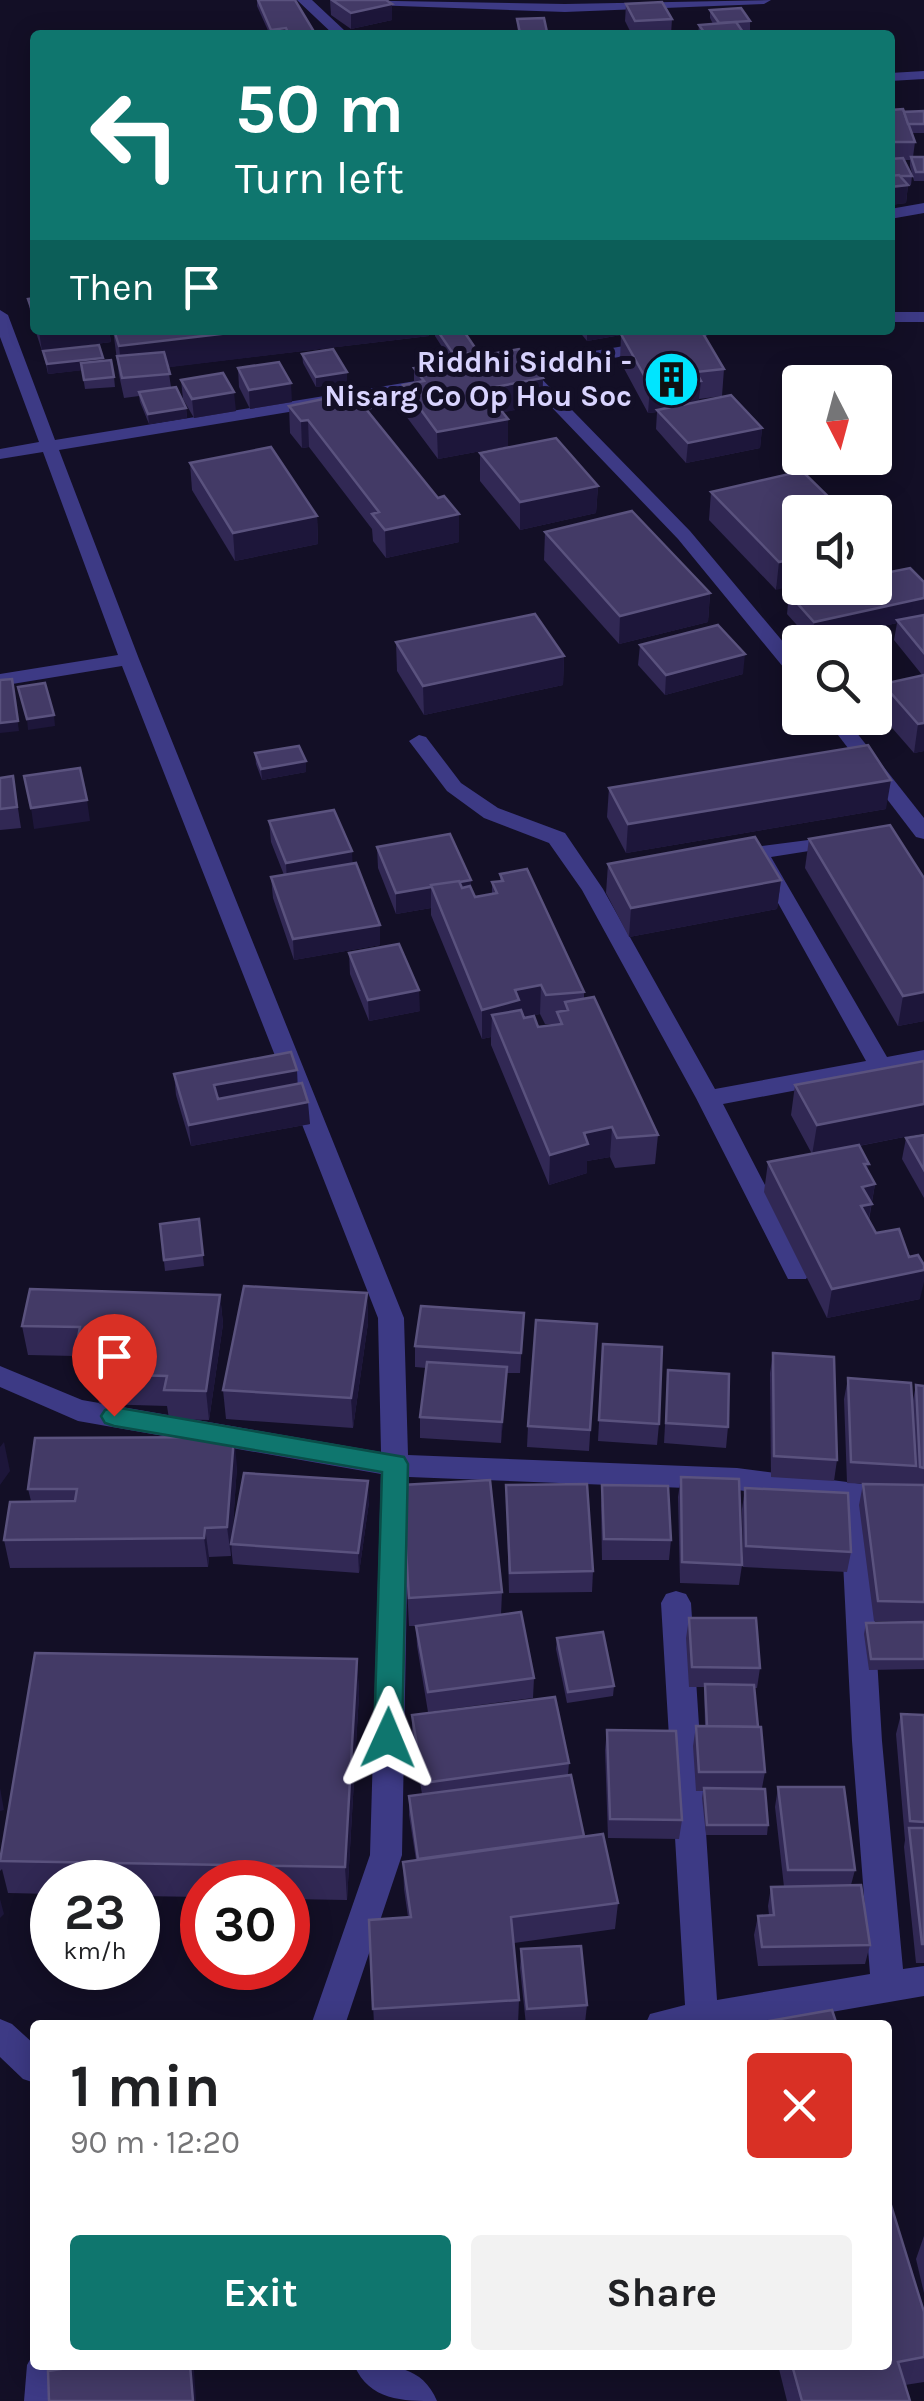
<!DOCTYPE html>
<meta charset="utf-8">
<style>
:root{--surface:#fff;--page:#f2f2f2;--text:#202124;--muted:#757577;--accent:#0f766e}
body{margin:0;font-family:Karla,sans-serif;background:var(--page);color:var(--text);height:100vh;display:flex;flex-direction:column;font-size:38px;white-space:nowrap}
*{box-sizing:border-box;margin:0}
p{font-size:32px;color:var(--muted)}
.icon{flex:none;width:55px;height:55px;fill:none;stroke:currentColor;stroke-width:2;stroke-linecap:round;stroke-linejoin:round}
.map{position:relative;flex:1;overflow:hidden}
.sheet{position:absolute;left:30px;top:2020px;width:862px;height:350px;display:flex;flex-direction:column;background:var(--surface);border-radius:10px;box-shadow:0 5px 25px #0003}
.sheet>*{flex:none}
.guide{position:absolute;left:30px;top:30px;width:865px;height:305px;border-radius:10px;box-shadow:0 5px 25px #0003;background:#0f766e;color:#fff;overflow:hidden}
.needle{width:65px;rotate:174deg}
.controls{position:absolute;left:782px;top:365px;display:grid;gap:20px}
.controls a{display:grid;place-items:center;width:110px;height:110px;border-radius:10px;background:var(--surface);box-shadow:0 5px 25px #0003;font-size:50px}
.speed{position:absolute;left:30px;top:1860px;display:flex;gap:20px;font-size:50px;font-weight:700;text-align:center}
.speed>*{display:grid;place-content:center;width:130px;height:130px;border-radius:50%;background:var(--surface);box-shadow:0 5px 25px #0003;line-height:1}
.speed small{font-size:25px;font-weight:400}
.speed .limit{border:15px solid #d22;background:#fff;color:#111}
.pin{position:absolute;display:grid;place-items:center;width:85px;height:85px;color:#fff;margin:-102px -42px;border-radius:50% 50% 50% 0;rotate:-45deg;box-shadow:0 0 10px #0007}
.pin .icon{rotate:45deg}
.me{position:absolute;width:110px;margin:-55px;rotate:1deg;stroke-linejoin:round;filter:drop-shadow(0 0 8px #0008)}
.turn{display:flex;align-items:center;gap:35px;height:210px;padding:0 40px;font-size:45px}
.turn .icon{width:130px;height:130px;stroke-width:2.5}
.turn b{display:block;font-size:70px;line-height:85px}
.then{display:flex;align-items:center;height:95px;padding:0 40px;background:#0003;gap:20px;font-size:38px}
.round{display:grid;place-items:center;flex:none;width:105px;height:105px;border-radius:10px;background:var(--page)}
.headline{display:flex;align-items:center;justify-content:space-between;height:170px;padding:0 40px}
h1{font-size:60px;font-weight:700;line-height:75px}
.cta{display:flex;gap:20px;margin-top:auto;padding:20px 40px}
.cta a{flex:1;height:115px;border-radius:10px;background:var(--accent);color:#fff;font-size:40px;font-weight:700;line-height:115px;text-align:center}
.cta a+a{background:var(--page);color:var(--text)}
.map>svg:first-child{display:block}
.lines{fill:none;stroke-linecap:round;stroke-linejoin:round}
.minor{fill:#3d3a85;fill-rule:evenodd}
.wall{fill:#312854;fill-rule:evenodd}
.shaded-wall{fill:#1d163a}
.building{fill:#433a66;stroke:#5a527e;stroke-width:2.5}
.route{fill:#0f766e;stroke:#0a4d48;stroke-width:2.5}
.labels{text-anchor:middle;stroke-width:10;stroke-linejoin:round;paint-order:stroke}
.far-poi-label{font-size:30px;font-weight:bold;fill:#d9d4ff;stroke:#130f26;text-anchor:end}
</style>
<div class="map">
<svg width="924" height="2401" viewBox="0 0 924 2401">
<rect width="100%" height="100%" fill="#130f26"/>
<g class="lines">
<g class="minor">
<polygon points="297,0 312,0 344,30 357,35 334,35"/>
<polygon points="337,0 565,4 771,0 764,4 565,12 344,4"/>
<polygon points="924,71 924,79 890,81 890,73"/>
<polygon points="924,203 924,213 890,219 890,209"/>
<polygon points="0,310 8,315 55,440 434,378 442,383 434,388 59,450 139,659 404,1318 408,1455 737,1468 863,1484 867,1492 882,1741 903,1969 924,1966 924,1996 756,2025 645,2025 650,2014 685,2005 661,1603 666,1594 676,1591 686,1594 691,1603 717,2000 870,1974 852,1741 840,1502 737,1490 409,1477 402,1855 345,2025 311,2025 370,1855 381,1474 78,1421 0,1387 0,1366 82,1400 381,1452 378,1318 122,666 0,686 0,674 118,655 43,452 0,459 0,449 39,442 0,337"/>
<rect x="890" y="312" width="34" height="10"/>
<polygon points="697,330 722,330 668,349 534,371 690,531 800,662 800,681 793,679 678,539 514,368 522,363 666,339"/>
<polygon points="825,718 845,718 924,818 924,839 916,837"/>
<polygon points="419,735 426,737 461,783 498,808 565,833 603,889 715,1089 866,1061 754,860 730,864 719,857 730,850 847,835 850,840 847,845 771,857 887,1057 924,1050 924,1066 723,1104 810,1272 806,1279 788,1279 696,1098 582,890 549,843 484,818 447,791 409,741"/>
<polygon points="0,2019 12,2024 35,2045 35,2083 23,2079 0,2057"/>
<polygon points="35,2351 35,2365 63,2365 60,2401 24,2401 27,2365"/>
<path d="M354,2365C388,2365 422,2364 437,2401C402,2401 370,2401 354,2365Z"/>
</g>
</g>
<g class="wall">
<polygon points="257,0 295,0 316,35 270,35 257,6"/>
<polygon points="330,0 386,0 392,4 392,20 351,29 331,15"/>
<polygon points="626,4 672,19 671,35 632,35 625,21"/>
<polygon points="710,10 750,21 750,30 741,30 745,35 698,35 699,25 713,24 710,18"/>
<polygon points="517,19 547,32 547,35 518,35"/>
<polygon points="890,110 924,111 924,133 912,133 915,142 913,157 924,157 924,181 914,181 910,166 910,160 904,160 912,176 911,185 908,185 906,203 890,205"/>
<polygon points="35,298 35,330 109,330 111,342 42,351 31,317 28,299"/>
<polygon points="113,330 429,330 429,336 168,367 171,387 186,408 187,418 149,424 140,402 139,396 124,398 119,375"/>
<polygon points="435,330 463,330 478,352 477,357 543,378 542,405 503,412 508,446 438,459 403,412 403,385 414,383 414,368 451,361 435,336"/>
<polygon points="578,330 626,330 626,334 724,369 722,396 699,399 699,402 762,428 760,448 686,463 656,429 657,412 648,413 620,361 621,335 587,341"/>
<polygon points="43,351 103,361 114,377 115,387 85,389 82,370 48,374"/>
<polygon points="302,354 347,382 316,387 303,363"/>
<polygon points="238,368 292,402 250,409 239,387"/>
<polygon points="181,380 236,411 194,418 183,399"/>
<polygon points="289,406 371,415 438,498 459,514 459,542 386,558 373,541 372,529 309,447 302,448 290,433"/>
<polygon points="480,453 598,486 596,513 520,530 480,481"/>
<polygon points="190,463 317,516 318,544 235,561 192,490"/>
<polygon points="802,471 776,590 709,520 711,492"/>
<polygon points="545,532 710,593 708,622 619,644 544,560"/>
<polygon points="924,582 924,751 914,753 879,713 883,684 923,676 894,640 897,623 812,642 787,614 789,594"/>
<polygon points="396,642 564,656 563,685 424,715 397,671"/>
<polygon points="640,645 743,674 665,695 638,665"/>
<polygon points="255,753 306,761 306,772 262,780 256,764"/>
<polygon points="13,776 21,828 0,830 0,778"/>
<polygon points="609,788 886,809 626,853 607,817"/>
<polygon points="269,821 353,864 380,945 294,960 273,898 271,877 284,875 271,842"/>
<polygon points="809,839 924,878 924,1021 898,1026 805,868"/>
<path d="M377,847L471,880V888L475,897L492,894V882L500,881V874L584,992V999L658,1135L655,1164L615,1168L610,1157L587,1161V1173L549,1185L491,1045V1037L482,1039L431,915V908L396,914L378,868ZM540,1014L545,1024H556L538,1027L524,1017Z"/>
<polygon points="608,864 781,880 777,909 629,937 606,893"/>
<polygon points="349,953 420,1011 369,1021 350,974"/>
<polygon points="924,1061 924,1133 859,1146 868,1171 875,1184 869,1220 876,1233 920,1299 827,1318 764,1192 768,1162 812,1154 791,1115 795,1085"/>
<polygon points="174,1074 298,1084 310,1124 191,1146 176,1095"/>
<polygon points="924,1135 924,1198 902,1159 906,1138"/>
<polygon points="199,1219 204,1266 165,1271 160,1224"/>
<polygon points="367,1293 368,1323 353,1428 226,1419 223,1390"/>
<polygon points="220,1295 223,1324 209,1420 169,1419 167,1406 99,1404 96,1382 80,1382 75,1356 28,1355 22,1326"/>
<polygon points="524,1313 520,1373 507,1373 501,1443 420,1438 420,1417 426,1368 415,1367 415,1346"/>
<polygon points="597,1324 589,1451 527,1447 528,1426"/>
<polygon points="603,1344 659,1424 657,1445 598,1441"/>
<polygon points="773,1353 837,1460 834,1481 771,1477 770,1373"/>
<polygon points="668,1370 728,1427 726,1448 664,1443"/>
<polygon points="848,1378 913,1400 916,1385 924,1386 924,1622 874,1621 859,1505 863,1484 868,1484 847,1483 844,1399"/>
<polygon points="237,1466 232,1538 369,1502 359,1573 233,1564 231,1547 231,1556 209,1557 208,1567 10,1568 4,1540 31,1501 28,1489"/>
<polygon points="681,1477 742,1565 739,1585 680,1583 678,1497"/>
<polygon points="402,1485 502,1592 501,1615 534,1678 533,1698 428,1712 417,1646 416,1626 409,1626"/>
<polygon points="506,1485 593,1571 592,1592 509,1593"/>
<polygon points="602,1485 671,1540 669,1560 602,1560 601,1506"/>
<polygon points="745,1488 851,1552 847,1572 743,1567 742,1509"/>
<polygon points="689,1618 760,1668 757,1688 754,1688 758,1727 765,1772 762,1788 768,1825 767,1835 706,1835 702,1798 703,1791 696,1791 693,1746 696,1726 705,1726 704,1687 689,1687 686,1638"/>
<polygon points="924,1622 924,1669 869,1670 864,1634 866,1623"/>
<polygon points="557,1638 614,1686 613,1696 567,1703 556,1649"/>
<polygon points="357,1659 359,1694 347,1900 288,1899 288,1882 202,1882 202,1897 138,1896 138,1882 52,1882 52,1894 8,1893 2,1869 0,1871 0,1856"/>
<polygon points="901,1714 924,1715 924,1963 916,1963 904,1847 905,1840 896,1734"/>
<polygon points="412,1715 569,1763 568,1775 584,1837 618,1903 615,1929 514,1943 519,2000 518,2025 374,2025 369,1920 408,1917 404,1889 403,1862 416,1860 409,1815 409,1796 422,1794 412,1735"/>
<polygon points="607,1730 682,1820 679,1839 608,1838 605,1750"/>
<polygon points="778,1787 855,1870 851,1885 870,1945 865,1964 758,1966 754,1935 758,1916 769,1915 768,1906 771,1887 784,1887 775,1807"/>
<polygon points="521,1949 587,2005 585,2023 526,2025 520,1968"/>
<polygon points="924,2236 924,2293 916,2259"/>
<polygon points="924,2312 924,2382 905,2385 910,2401 787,2401 778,2365 888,2365"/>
</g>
<g class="shaded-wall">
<polygon points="392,4 392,20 351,29 351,13"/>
<polygon points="286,28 286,35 272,35 271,30"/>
<polygon points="908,185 906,203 890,205 890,187"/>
<polygon points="53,330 109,330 111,342 42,351 39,332"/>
<polygon points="255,330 429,330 429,336 122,373 119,346"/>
<polygon points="594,330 626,330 626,334 587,341 587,331"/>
<polygon points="478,352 477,362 454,365 454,355"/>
<polygon points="103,358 104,368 48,374 47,364"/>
<polygon points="347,372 347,382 316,387 316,377"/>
<polygon points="543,378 542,405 484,416 484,389"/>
<polygon points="701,381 698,408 657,410 657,412 648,413 650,386"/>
<polygon points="291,383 292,402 250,409 249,390"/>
<polygon points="234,392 236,411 194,418 192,399"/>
<polygon points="186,408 187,418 149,424 148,414"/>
<polygon points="508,419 508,446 438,459 437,432"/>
<polygon points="308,420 309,447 302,448 301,421"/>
<polygon points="762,428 760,448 686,463 688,443"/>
<polygon points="598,486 596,513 520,530 520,502"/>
<polygon points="459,514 459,542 386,558 385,530"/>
<polygon points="317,516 318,544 235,561 233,533"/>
<polygon points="800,557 800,584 776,590 779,562"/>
<polygon points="710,593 708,622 619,644 620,616"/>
<polygon points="924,598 924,617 897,620 897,623 812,642 814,622"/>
<polygon points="745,654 743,674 665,695 666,675"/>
<polygon points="564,656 563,685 424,715 423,686"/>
<polygon points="12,679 19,731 0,733 0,723"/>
<polygon points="54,715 55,726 28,730 27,719"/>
<polygon points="924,723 924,751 914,753 918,724"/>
<polygon points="306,761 306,772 262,780 261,769"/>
<polygon points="891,780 886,809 626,853 628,824"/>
<polygon points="87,800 90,821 34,829 31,808"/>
<polygon points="352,851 353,872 287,884 286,863"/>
<polygon points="471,880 471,900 431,887"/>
<polygon points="781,880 777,909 629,937 631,908"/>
<polygon points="431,887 431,908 396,914 396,893"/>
<polygon points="380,925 380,945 294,960 293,939"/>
<polygon points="541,985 540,1014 519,1018 492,1015 491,1037 482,1039 482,1010 515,990"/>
<polygon points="419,990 420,1011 369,1021 368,1000"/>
<polygon points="924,992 924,1021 898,1026 903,996"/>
<polygon points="297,1070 298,1091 216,1106 214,1085"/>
<polygon points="308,1102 310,1124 191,1146 189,1125"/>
<polygon points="924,1104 924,1133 812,1155 817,1125"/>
<polygon points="612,1127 610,1157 587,1161 587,1173 549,1185 550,1155 584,1133"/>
<polygon points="864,1164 869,1164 865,1186 875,1184 866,1234 857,1217"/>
<polygon points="924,1270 924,1282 920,1299 827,1318 832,1289"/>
<polygon points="367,1293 368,1323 353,1428 351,1398"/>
<polygon points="220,1295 223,1324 209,1420 206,1391"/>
<polygon points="507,1367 506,1388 501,1443 502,1422"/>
<polygon points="234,1437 237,1466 231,1556 227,1527"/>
<polygon points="4,1442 10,1471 0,1485 0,1447"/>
<polygon points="368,1481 369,1502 359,1573 358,1553"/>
<polygon points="205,1528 209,1557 208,1567 204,1538"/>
<polygon points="357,1659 359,1694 347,1900 345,1867"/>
<polygon points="0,1788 4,1810 0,1811"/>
<polygon points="0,1899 4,1914 0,1918"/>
<polygon points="190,2365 193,2365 194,2370 196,2401 193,2401"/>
</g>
<g class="building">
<polygon points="258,0 295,0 316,35 289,35 286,28 271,30"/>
<polygon points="332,0 386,0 392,4 351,13"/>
<polygon points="662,2 672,19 635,21 626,4"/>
<polygon points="741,8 750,21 719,23 710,10"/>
<polygon points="544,18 547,32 520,33 517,19"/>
<polygon points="736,22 745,35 706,35 699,25"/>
<polygon points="903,109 915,142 890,142 890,110"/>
<polygon points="924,111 924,124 908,124 904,112"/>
<polygon points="911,157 924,157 924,172 916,172"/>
<polygon points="903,158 912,176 890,176 890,159"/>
<polygon points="899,175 908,185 890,187 890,176"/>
<polygon points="35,298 35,319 28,299"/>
<polygon points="114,330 255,330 119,346"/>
<polygon points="437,330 463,330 478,352 454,355"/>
<polygon points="661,330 701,330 724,369 696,372 701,381 650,386 621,334"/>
<polygon points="99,345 103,358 47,364 43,351"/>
<polygon points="333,349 347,372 316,377 302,354"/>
<polygon points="519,349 543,378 484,389 508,419 437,432 403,385 424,381 414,368"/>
<polygon points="164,352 170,374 122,378 117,356"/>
<polygon points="111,360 114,377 84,380 81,363"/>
<polygon points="279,362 291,383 249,390 238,368"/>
<polygon points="223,373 234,392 192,399 181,380"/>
<polygon points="176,387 186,408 148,414 139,392"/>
<polygon points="358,392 371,408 366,409 438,498 444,496 459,514 385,530 372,514 379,512 308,420 301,421 289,406"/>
<polygon points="731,395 762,428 688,443 657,410"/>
<polygon points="556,438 598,486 520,502 480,453"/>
<polygon points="271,447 317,516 233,533 190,463"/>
<polygon points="802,471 844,512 800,512 800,557 779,562 711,492"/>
<polygon points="632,511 710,593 620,616 545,532"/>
<polygon points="910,568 924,582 924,598 814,622 789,594 819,588 875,588 875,575"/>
<polygon points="535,614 564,656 423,686 396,642"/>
<polygon points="924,615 924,653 897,620"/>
<polygon points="718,625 745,654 666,675 640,645"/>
<polygon points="924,675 924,723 918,724 883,684"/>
<polygon points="12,679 18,721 0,723 0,680"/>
<polygon points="45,683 54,715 27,719 18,687"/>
<polygon points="868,745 891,780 628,824 609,788"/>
<polygon points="299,746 306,761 261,769 255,753"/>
<polygon points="80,768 87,800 31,808 24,776"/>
<polygon points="13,776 17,807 0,809 0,778"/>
<polygon points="334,810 352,851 286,863 269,821"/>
<polygon points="890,825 924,878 924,992 903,996 809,839"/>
<polygon points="450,834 471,880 396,893 377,847"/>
<polygon points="755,837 781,880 631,908 608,864"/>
<polygon points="356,863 380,925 293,939 271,877"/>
<polygon points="527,869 584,992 546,995 541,985 515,990 519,1000 482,1010 431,885 459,881 462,888 470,886 475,897 497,893 492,882 503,881 500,874"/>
<polygon points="399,944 419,990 368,1000 349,953"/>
<polygon points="594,997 658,1135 617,1138 612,1127 584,1133 588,1144 550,1155 492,1015 521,1010 524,1018 534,1016 538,1027 562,1024 557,1012 568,1010 565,1002"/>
<polygon points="291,1052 297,1070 214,1085 218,1099 302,1083 308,1102 189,1125 174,1074"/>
<polygon points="924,1061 924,1104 817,1125 795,1085"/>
<polygon points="924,1135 924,1170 906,1138"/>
<polygon points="859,1145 869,1164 864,1164 875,1184 862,1187 872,1204 861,1206 876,1233 899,1229 909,1257 918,1255 924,1265 924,1270 832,1289 768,1162"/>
<polygon points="199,1219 203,1255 164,1260 160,1224"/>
<polygon points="244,1286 367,1293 351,1398 223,1390"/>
<polygon points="30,1289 220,1295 206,1391 164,1390 167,1376 94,1374 99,1353 75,1353 80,1327 22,1326"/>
<polygon points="421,1306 524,1313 521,1353 415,1346"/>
<polygon points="536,1320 597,1324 590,1430 528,1426"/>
<polygon points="603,1344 662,1347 659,1424 599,1420"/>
<polygon points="773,1353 834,1357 837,1460 774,1456"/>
<polygon points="427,1362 507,1367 502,1422 420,1417"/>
<polygon points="668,1370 729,1374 728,1427 666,1423"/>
<polygon points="848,1378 911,1383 916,1466 851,1462"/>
<polygon points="916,1385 924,1386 924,1468 920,1467"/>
<polygon points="234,1437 227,1527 205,1528 204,1538 4,1540 10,1502 75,1501 77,1489 28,1489 35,1438"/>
<polygon points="244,1473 368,1481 358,1553 231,1544"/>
<polygon points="681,1477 739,1479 742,1565 682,1562"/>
<polygon points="490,1480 502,1592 409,1598 402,1485"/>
<polygon points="587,1484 593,1571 510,1573 506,1485"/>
<polygon points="863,1484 924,1485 924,1602 878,1601"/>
<polygon points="602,1485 668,1486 671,1540 604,1539"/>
<polygon points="745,1488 848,1493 851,1552 746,1546"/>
<polygon points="521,1612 534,1678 428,1692 416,1626"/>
<polygon points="689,1618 756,1618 760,1668 692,1667"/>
<polygon points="924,1622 924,1659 871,1659 866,1623"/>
<polygon points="603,1632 614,1686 568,1692 557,1638"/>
<polygon points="35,1653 357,1659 345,1867 0,1861"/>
<polygon points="705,1684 754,1685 758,1727 707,1726"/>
<polygon points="555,1697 569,1763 423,1783 412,1715"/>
<polygon points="901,1714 924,1715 924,1822 910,1821"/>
<polygon points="696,1726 761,1727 765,1772 699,1772"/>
<polygon points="607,1730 676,1731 682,1820 610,1819"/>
<polygon points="571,1775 584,1836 418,1859 409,1796"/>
<polygon points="778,1787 844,1787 855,1870 788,1870"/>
<polygon points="704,1788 765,1789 768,1825 707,1825"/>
<polygon points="909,1828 924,1828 924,1944 922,1944"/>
<polygon points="603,1834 618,1903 511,1917 519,2000 373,2009 369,1920 411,1917 403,1862"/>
<polygon points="861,1885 870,1945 762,1947 758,1916 774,1915 771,1887"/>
<polygon points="581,1946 587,2005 527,2009 521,1949"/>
<polygon points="832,2010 837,2025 747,2025"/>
<polygon points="888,2202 890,2202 924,2312 924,2357 898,2362 910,2401 802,2401 792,2365 888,2365"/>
<polygon points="87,2365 190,2365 193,2401 49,2401 48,2371"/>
</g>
<polygon class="route" points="114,1407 404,1457 408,1464 402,1738 398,1747 388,1750 378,1747 374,1738 382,1472 114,1426 105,1423 101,1416 105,1410"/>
<defs>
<symbol id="building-disc" viewBox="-11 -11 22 22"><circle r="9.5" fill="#00e5ff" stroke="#130f26"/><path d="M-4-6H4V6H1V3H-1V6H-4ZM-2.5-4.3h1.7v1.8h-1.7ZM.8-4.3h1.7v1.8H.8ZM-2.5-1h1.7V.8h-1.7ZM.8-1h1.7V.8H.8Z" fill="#111"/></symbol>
</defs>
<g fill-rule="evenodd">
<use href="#building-disc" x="640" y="348" width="63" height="63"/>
</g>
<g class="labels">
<g class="far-poi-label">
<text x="632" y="372">Riddhi Siddhi -<tspan x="632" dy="34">Nisarg Co Op Hou Soc</tspan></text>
</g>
</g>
</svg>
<div class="controls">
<a><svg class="needle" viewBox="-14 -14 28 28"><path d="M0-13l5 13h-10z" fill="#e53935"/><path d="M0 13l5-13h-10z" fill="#757577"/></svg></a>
<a><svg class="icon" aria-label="sound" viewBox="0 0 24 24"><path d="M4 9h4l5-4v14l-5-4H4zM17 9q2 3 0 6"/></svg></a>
<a><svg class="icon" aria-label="search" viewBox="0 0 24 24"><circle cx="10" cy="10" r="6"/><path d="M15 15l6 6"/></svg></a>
</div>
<div class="speed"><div>23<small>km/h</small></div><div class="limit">30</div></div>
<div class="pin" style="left:114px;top:1416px;background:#d93025"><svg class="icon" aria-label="arrive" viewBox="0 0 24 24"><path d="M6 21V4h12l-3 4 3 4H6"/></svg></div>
<svg class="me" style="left:388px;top:1738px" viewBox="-20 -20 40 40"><path d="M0-17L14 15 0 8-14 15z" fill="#0f766e" stroke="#fff" stroke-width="4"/></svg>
<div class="guide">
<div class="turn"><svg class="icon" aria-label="left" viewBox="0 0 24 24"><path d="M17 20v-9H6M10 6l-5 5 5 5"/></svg><div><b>50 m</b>Turn left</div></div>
<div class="then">Then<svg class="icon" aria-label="arrive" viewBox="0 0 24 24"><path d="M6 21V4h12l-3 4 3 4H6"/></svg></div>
</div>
<section class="sheet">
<div class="headline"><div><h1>1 min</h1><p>90 m · 12:20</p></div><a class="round" style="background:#d93025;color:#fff"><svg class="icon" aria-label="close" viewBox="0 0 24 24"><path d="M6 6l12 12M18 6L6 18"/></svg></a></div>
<div class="cta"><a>Exit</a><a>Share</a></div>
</section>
</div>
